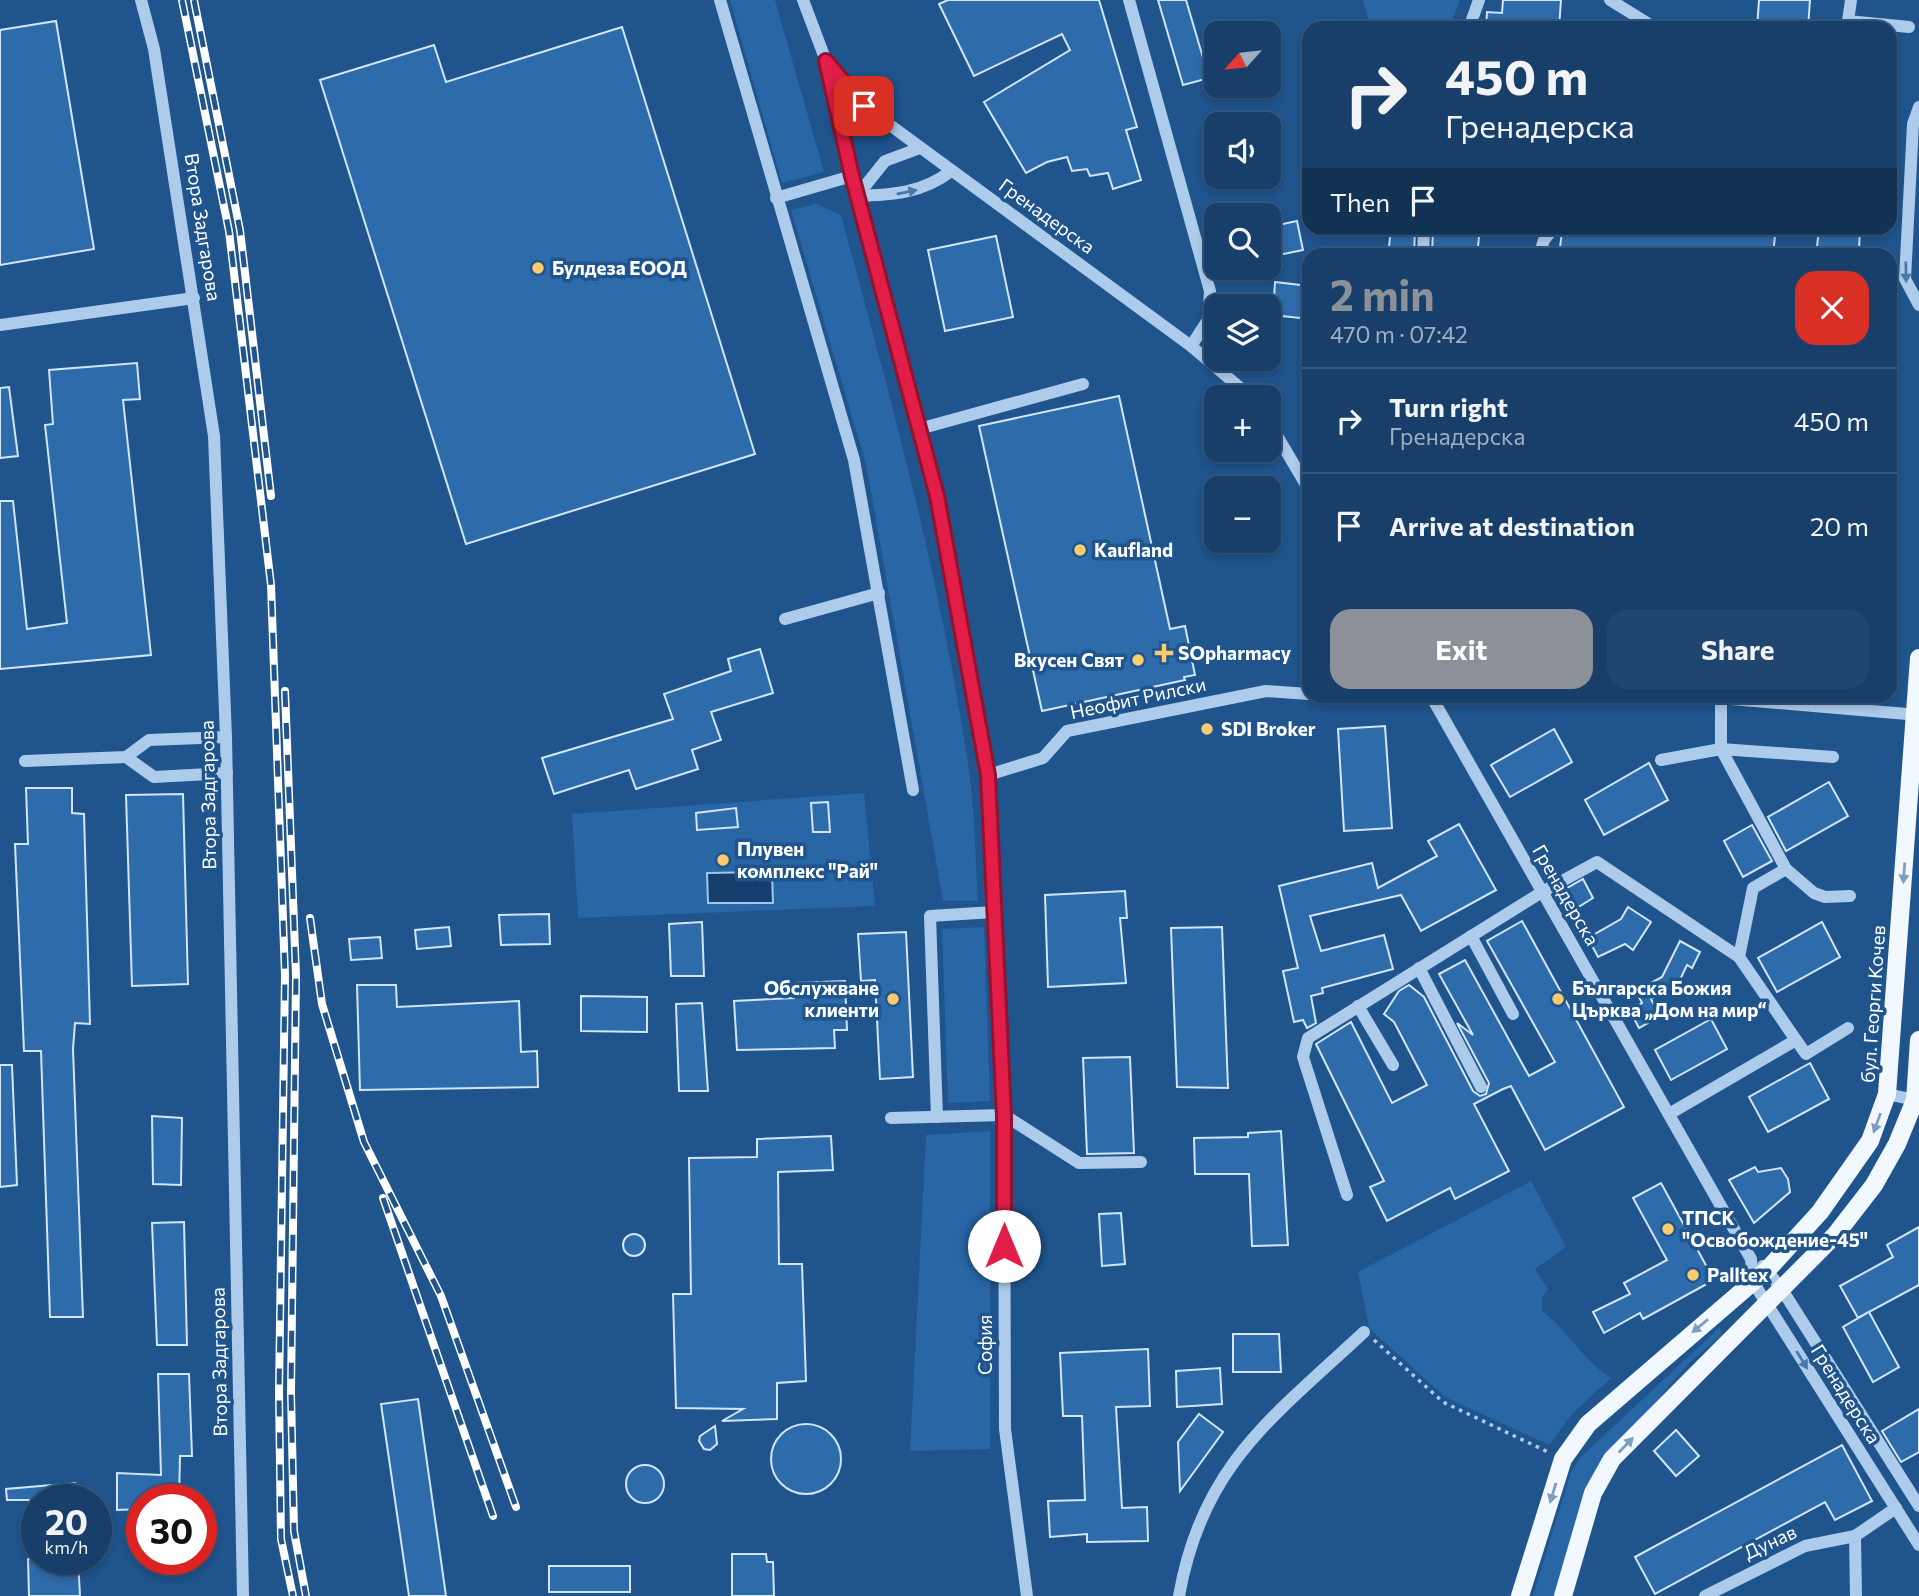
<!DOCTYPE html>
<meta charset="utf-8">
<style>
:root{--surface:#173f6a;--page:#204670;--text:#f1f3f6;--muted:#9eafc1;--line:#36587e;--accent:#8c9099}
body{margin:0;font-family:Commissioner,sans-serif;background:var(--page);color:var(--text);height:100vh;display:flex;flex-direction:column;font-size:26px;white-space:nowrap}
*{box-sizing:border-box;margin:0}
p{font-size:23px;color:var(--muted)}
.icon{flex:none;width:38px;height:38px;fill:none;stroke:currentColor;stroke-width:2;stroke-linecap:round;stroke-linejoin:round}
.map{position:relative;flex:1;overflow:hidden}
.panel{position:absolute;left:1302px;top:248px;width:595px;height:455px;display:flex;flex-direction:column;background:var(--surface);border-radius:21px;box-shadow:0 4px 10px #0003,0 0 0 2px var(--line)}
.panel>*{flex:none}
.banner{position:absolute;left:1302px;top:21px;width:595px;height:214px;border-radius:21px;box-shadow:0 4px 10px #0003,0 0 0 2px var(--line);background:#173f6a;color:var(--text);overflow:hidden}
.needle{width:46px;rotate:243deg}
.tools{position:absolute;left:1204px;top:21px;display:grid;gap:14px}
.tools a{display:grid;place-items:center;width:77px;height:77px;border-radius:14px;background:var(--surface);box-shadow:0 4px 10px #0003,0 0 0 2px var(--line);font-size:35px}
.speed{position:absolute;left:21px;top:1484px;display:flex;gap:14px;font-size:35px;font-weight:700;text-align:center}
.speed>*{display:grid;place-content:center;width:91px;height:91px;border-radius:50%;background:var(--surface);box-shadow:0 4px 10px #0003,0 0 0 2px var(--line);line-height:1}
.speed small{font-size:18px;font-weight:400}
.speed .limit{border:10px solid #d22;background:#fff;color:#111}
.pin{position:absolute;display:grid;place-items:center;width:60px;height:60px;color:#fff;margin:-30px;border-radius:14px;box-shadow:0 4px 10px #0006}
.me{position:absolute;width:77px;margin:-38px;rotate:0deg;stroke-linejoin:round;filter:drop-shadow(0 0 5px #0008)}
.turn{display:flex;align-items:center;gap:24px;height:147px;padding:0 28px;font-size:32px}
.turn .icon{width:91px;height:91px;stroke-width:2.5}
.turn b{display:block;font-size:49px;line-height:60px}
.then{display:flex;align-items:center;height:66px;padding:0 28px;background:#0003;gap:14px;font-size:26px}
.round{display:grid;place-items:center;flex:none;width:74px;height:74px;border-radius:21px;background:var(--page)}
.head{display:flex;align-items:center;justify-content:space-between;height:119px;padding:0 28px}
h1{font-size:42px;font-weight:700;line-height:52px;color:var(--accent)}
.button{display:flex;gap:14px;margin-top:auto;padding:14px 28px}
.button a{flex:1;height:80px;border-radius:21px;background:var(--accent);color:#fff;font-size:28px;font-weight:700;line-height:80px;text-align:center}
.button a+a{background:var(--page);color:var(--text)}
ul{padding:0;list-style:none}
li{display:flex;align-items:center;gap:21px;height:105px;padding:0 28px;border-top:2px solid var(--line)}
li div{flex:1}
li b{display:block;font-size:26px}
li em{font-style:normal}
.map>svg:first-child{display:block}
.green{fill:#2866a6}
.water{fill:#153e6c;stroke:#a0c8ee;stroke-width:2}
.building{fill:#2e6bab;stroke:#d2e5f9;stroke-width:2}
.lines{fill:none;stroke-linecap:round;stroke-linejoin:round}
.path{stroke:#adccec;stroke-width:3.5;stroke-dasharray:3.5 5;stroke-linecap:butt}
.minor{stroke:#adccec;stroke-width:12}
.major{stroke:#f2f8ff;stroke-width:18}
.rail-casing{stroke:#fff;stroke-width:8}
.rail{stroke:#1f548d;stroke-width:5;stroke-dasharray:16;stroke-linecap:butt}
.oneway{fill:#4a78aa}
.oneway2{fill:#7e9ec0}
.route-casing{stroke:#92132f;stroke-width:18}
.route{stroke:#e11d48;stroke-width:12}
.poi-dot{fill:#fbcb6d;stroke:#1f548d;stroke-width:2.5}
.labels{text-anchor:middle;stroke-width:7;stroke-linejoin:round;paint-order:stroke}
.street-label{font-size:19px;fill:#fff;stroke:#1f548d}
.poi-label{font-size:19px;font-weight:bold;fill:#fff;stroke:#1f548d;text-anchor:start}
</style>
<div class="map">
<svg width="1919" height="1596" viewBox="0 0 1919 1596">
<rect width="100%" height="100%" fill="#1f548d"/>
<g class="green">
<polygon points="730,0 775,0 824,172 782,183"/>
<polygon points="1363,0 1460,0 1449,28 1371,28"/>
<path d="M817,204L841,215C890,396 940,576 968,763C975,808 975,855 978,901H943L866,464L791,210Z"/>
<polygon points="864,793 875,906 578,918 572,814"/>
<polygon points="984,927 990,1101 948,1103 942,929"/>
<polygon points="990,1131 990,1449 910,1451 926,1135"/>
<path d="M1531,1181L1566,1247L1535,1269L1548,1289L1542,1298V1311C1570,1332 1582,1360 1611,1378L1572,1414L1549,1445L1445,1397L1369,1328L1358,1272Z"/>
<polygon points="1720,1327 1722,1335 1690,1362 1597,1469 1556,1596 1533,1596 1571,1472 1581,1457"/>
</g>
<polygon class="water" points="772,872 773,903 708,903 707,873"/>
<g class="building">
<polygon points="948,0 1099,0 1137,127 1126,130 1141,180 1113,189 1108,173 1090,176 1087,169 1072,171 1067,157 1047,162 1026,173 984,102 1070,50 1062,34 974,76 939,4"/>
<polygon points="1158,0 1186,0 1209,78 1183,85"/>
<polygon points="1503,0 1561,0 1559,28 1486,28 1487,12 1502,13"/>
<polygon points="1759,0 1810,0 1808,28 1757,28"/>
<polygon points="56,21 94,249 0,265 0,30"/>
<polygon points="622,27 755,454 466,544 320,80 434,45 446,82"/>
<polygon points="1297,221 1303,250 1269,257 1269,227"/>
<polygon points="1391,228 1415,228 1414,256 1388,256"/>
<polygon points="1433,228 1480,228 1477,256 1432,256"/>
<polygon points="1634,228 1775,235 1773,256 1559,256 1562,231 1634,234"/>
<polygon points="1819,228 1860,228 1859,250 1817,247"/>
<polygon points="996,236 1013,317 945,331 928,250"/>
<polygon points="1275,282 1309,286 1309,319 1273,315"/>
<polygon points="137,363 140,399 123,400 151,655 0,669 0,501 13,501 27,629 67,623 45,425 53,424 49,370"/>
<polygon points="9,387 18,456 0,458 0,388"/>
<polygon points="1119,396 1170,629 1185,626 1195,675 1184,677 1185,680 1042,711 979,426"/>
<polygon points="760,649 773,693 711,712 721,740 692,750 698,769 636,789 629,770 554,794 542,758 673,719 664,694 731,671 728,659"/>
<polygon points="1385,726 1392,828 1344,831 1338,729"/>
<polygon points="1554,729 1572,762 1510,797 1491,765"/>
<polygon points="1649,763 1668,800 1604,835 1585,800"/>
<polygon points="1829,782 1848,816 1786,851 1768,817"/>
<polygon points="26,788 72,788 72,813 84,814 90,1024 75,1023 73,1049 83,1317 50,1317 41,1051 24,1051 15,844 28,844"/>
<polygon points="183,794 188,984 132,986 126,795"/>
<polygon points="828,802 830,832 813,832 811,803"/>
<polygon points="736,808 738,827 697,830 696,813"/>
<polygon points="1459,824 1496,890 1421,931 1401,895 1310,916 1321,951 1384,935 1393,969 1322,988 1323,993 1311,996 1316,1023 1307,1028 1303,1020 1294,1022 1283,971 1298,968 1279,886 1372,863 1378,888 1437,856 1428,841"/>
<polygon points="1752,825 1772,861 1743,877 1724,841"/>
<polygon points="1583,879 1593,898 1572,911 1562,891"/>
<polygon points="1125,891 1127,918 1120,918 1126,983 1048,987 1045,895"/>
<polygon points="1628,907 1651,922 1633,950 1625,944 1598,957 1588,938 1621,919"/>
<polygon points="549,914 550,944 501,945 499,915"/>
<polygon points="1522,921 1624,1107 1545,1150 1511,1086 1503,1089 1474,1104 1509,1171 1455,1199 1450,1188 1387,1221 1370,1187 1384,1181 1316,1044 1351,1022 1392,1103 1427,1085 1394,1022 1384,1014 1399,991 1409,985 1424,997 1473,1091 1480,1096 1486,1094 1489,1083 1457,1023 1473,1035 1439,974 1465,960 1529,1076 1555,1062 1487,941"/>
<polygon points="702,922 704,976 671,976 669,924"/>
<polygon points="1822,922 1840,957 1777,992 1758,958"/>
<polygon points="449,927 451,946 417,949 415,930"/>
<polygon points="1222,927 1228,1088 1177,1087 1171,928"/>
<polygon points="906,932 913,1077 880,1079 875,980 861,981 858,934"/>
<polygon points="380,937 382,958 351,960 349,939"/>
<polygon points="1680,941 1700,952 1692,968 1687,965 1678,984 1651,999 1660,1016 1639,1028 1630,1011 1642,1003 1636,991 1662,977"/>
<polygon points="845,981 847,1030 834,1030 835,1048 737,1050 734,1001 794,998 794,983"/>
<polygon points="357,985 396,985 397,1007 519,1001 521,1052 537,1051 538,1087 360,1090"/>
<polygon points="581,996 647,997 647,1032 581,1031"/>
<polygon points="702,1003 708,1091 679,1091 676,1004"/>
<polygon points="1711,1019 1727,1049 1671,1080 1655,1050"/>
<polygon points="1130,1057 1134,1153 1087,1154 1083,1058"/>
<polygon points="1810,1063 1829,1099 1768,1132 1749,1097"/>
<polygon points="0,1065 12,1065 17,1185 0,1187"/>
<polygon points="152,1116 182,1118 181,1185 153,1184"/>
<polygon points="1281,1131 1288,1245 1252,1246 1249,1174 1195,1174 1194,1138 1248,1137 1248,1133"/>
<polygon points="831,1136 833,1170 778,1172 779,1264 802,1264 806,1381 777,1383 777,1419 722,1421 743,1409 676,1408 673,1294 691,1294 689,1158 757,1157 757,1139"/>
<polygon points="1755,1167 1758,1172 1781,1168 1788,1179 1790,1192 1754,1223 1729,1180"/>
<polygon points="1661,1183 1714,1280 1643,1319 1640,1313 1604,1333 1593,1312 1630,1294 1624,1283 1667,1260 1633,1198"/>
<polygon points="1121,1213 1125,1264 1102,1266 1099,1214"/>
<polygon points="184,1222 187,1345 157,1345 152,1223"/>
<polygon points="1919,1227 1919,1285 1858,1318 1840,1286 1893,1257 1887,1245"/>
<circle cx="634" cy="1245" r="11"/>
<polygon points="1869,1312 1899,1367 1873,1382 1843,1327"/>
<polygon points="1233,1334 1279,1334 1281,1372 1233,1372"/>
<polygon points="1148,1349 1150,1406 1116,1407 1122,1508 1147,1507 1148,1541 1087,1542 1087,1534 1050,1537 1048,1501 1085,1500 1082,1416 1063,1416 1060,1353"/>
<polygon points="1220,1368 1222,1404 1177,1407 1176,1371"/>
<polygon points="158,1374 189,1374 192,1456 180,1456 179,1500 142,1500 142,1509 117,1510 117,1473 161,1475"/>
<polygon points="418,1399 446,1596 409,1596 381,1404"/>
<polygon points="1919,1409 1919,1452 1901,1462 1882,1431"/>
<polygon points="1199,1414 1223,1432 1180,1491 1178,1442"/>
<circle cx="806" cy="1459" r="35"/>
<polygon points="715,1426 717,1444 710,1450 704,1449 699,1441 700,1436"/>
<polygon points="1676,1430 1699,1456 1676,1476 1654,1451"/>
<polygon points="1842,1445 1872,1501 1835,1520 1825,1502 1655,1594 1635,1557"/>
<circle cx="645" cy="1484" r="19"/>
<polygon points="75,1483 76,1500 7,1500 6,1489"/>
<polygon points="732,1554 766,1554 767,1562 773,1562 774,1596 732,1596"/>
<polygon points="28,1559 78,1559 80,1596 29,1596"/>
<rect x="549" y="1566" width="81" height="26"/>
</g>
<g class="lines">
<polyline class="path" points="1374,1340 1443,1402 1548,1452"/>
<g class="minor">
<polyline points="141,0 154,49 214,436 226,737 243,1596"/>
<polyline points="720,0 854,460 913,790"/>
<polyline points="803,0 826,61 864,106 1191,346 1251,397"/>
<polyline points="1129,0 1210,291 1208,320 1191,346"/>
<polyline points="1610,0 1652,26 1681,28"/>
<polyline points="1851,0 1848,21 1909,27"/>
<polyline points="1469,28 1479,0"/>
<polyline points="826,61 852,176 937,496 988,775 1004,1115 1005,1429 1027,1596"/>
<polyline points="1919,107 1913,124 1905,279 1919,305"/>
<path d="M857,196C892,195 923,193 951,171"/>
<polyline points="857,196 885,161 920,148"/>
<polyline points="776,198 852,176"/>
<polyline points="1423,256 1424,228"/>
<polyline points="1539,256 1544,240 1554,228"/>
<polyline points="0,325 194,298"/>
<polyline points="1269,422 1309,490"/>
<polyline points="919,429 1083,384"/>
<polyline points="785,619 879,593"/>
<polyline points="1431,696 1751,1259 1753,1282 1919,1545"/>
<polyline points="1696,696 1919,715"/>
<polyline points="1850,696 1864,709"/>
<polyline points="1721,698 1721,749 1786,869 1814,893 1825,897 1850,896"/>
<polyline points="126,757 154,777 227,773"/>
<polyline points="1661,760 1721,749 1833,757"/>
<polyline points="25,761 126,757 149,740 226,737"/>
<polyline points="988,775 1043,758 1067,731 1266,691 1309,694"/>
<polyline points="1471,936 1513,1014"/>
<polyline points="1739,957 1796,1040"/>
<polyline points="1419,968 1481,1087"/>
<polyline points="1358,1006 1393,1065"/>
<polyline points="1887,1094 1919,1101"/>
<polyline points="1669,1114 1796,1040 1806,1054 1848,1028"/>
<polyline points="937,1117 930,916 994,912"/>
<polyline points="891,1118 1004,1115 1079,1163 1141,1162"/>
<polyline points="1347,1195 1303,1057 1308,1038 1542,892 1597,862 1739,957 1753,888 1786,869"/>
<polyline points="1763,1266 1781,1288 1919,1506"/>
<path d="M1179,1596C1202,1465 1273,1417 1364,1332"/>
<polyline points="1705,1596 1805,1546 1855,1536"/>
<polyline points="1856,1596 1855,1536 1896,1508"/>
</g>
<g class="major">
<polyline points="1520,1596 1563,1459 1588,1424 1768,1269 1820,1212 1870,1141 1887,1094 1919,658"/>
<polyline points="1563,1596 1593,1493 1612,1459 1836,1234 1874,1185 1897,1144 1915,1100 1919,1040"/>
</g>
<defs>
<g id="rail">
<polyline points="182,0 229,231 271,585 285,975 279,1393 281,1539 293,1596"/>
<polyline points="194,0 240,230 271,496"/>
<polyline points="285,691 296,976 291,1393 294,1531 306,1596"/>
<polyline points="310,918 322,1004 364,1142 441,1296 516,1507"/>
<polyline points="383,1198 493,1516"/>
</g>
</defs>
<use href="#rail" class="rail-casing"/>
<use href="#rail" class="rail"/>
</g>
<defs><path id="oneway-solid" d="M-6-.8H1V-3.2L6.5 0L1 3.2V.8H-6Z" transform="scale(1.75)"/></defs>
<g class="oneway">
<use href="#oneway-solid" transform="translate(907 192) rotate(-12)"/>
<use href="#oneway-solid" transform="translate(1906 272) rotate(89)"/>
<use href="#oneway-solid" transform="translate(1802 1360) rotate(58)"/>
</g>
<g class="oneway2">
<use href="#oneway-solid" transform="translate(1904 873) rotate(94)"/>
<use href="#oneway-solid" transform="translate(1877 1123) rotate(110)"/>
<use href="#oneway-solid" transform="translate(1700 1326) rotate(140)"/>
<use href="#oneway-solid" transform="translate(1626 1445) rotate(-46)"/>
<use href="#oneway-solid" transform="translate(1553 1493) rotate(107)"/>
</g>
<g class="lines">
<defs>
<polyline id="route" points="864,106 826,61 852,176 937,496 988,775 1004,1115 1004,1246"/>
</defs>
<use href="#route" class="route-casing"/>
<use href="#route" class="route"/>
</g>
<g class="poi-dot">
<circle cx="538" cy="268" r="7"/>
<circle cx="1080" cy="550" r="7"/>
<path d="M1160.5 642.5h7v7h7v7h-7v7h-7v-7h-7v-7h7z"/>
<circle cx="1138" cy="660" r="7"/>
<circle cx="1207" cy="729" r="7"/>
<circle cx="723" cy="860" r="7"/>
<circle cx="893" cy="999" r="7"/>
<circle cx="1558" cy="999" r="7"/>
<circle cx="1668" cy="1229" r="7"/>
<circle cx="1693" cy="1275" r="7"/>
</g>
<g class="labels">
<g class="street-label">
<text transform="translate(1047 216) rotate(36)" y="7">Гренадерска</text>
<text transform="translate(203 227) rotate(81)" y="7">Втора Задгарова</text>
<text transform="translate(1138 698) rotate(-12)" y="7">Неофит Рилски</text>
<text transform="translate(208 795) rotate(-91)" y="7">Втора Задгарова</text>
<text transform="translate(1566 895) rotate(60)" y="7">Гренадерска</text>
<text transform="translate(1873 1004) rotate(-86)" y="7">бул. Георги Кочев</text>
<text transform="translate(985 1345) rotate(-90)" y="7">София</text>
<text transform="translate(219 1362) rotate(-91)" y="7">Втора Задгарова</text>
<text transform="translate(1846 1394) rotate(58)" y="7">Гренадерска</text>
<text transform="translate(1770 1542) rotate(-25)" y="7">Дунав</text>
</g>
<g class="poi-label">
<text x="552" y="275">Булдеза ЕООД</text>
<text x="1094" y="557">Kaufland</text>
<text x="1178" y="660">SOpharmacy</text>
<text x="1124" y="667" text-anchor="end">Вкусен Свят</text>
<text x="1221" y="736">SDI Broker</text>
<text x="737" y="856">Плувен<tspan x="737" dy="22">комплекс "Рай"</tspan></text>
<text x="879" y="995" text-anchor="end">Обслужване<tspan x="879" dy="22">клиенти</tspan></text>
<text x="1572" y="995">Българска Божия<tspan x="1572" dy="22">Църква „Дом на мир“</tspan></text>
<text x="1682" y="1225">ТПСК<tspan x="1682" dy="22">"Освобождение-45"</tspan></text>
<text x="1707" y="1282">Palltex</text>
</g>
</g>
</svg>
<div class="tools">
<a><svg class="needle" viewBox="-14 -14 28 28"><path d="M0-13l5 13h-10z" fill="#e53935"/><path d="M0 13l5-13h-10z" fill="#9eafc1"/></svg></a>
<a><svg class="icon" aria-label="sound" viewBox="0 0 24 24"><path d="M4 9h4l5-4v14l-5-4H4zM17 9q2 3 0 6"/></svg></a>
<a><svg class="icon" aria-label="search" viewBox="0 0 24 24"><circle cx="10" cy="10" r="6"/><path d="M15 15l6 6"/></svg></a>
<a><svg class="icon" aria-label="layers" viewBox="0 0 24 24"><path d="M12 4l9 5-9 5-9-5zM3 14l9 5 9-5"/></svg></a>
<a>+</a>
<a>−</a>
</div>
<div class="speed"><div>20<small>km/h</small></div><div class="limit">30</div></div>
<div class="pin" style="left:864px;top:106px;background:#d93025"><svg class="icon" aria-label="arrive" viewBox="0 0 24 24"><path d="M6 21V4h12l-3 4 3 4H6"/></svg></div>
<svg class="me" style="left:1004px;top:1246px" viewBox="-20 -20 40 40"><circle r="19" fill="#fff"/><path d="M0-13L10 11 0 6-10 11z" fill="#e11d48"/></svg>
<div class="banner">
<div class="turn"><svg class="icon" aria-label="right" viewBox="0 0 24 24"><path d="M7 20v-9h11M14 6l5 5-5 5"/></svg><div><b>450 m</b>Гренадерска</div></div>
<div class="then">Then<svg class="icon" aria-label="arrive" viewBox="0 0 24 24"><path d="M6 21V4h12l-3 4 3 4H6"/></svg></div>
</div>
<section class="panel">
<div class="head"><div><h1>2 min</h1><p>470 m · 07:42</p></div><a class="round" style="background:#d93025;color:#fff"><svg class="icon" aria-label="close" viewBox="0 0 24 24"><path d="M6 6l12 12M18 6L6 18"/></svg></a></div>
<ul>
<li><svg class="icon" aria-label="right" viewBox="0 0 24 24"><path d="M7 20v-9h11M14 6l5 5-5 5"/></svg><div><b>Turn right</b><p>Гренадерска</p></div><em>450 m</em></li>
<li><svg class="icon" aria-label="arrive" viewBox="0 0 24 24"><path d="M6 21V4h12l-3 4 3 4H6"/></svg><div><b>Arrive at destination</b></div><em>20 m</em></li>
</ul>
<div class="button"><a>Exit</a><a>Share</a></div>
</section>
</div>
